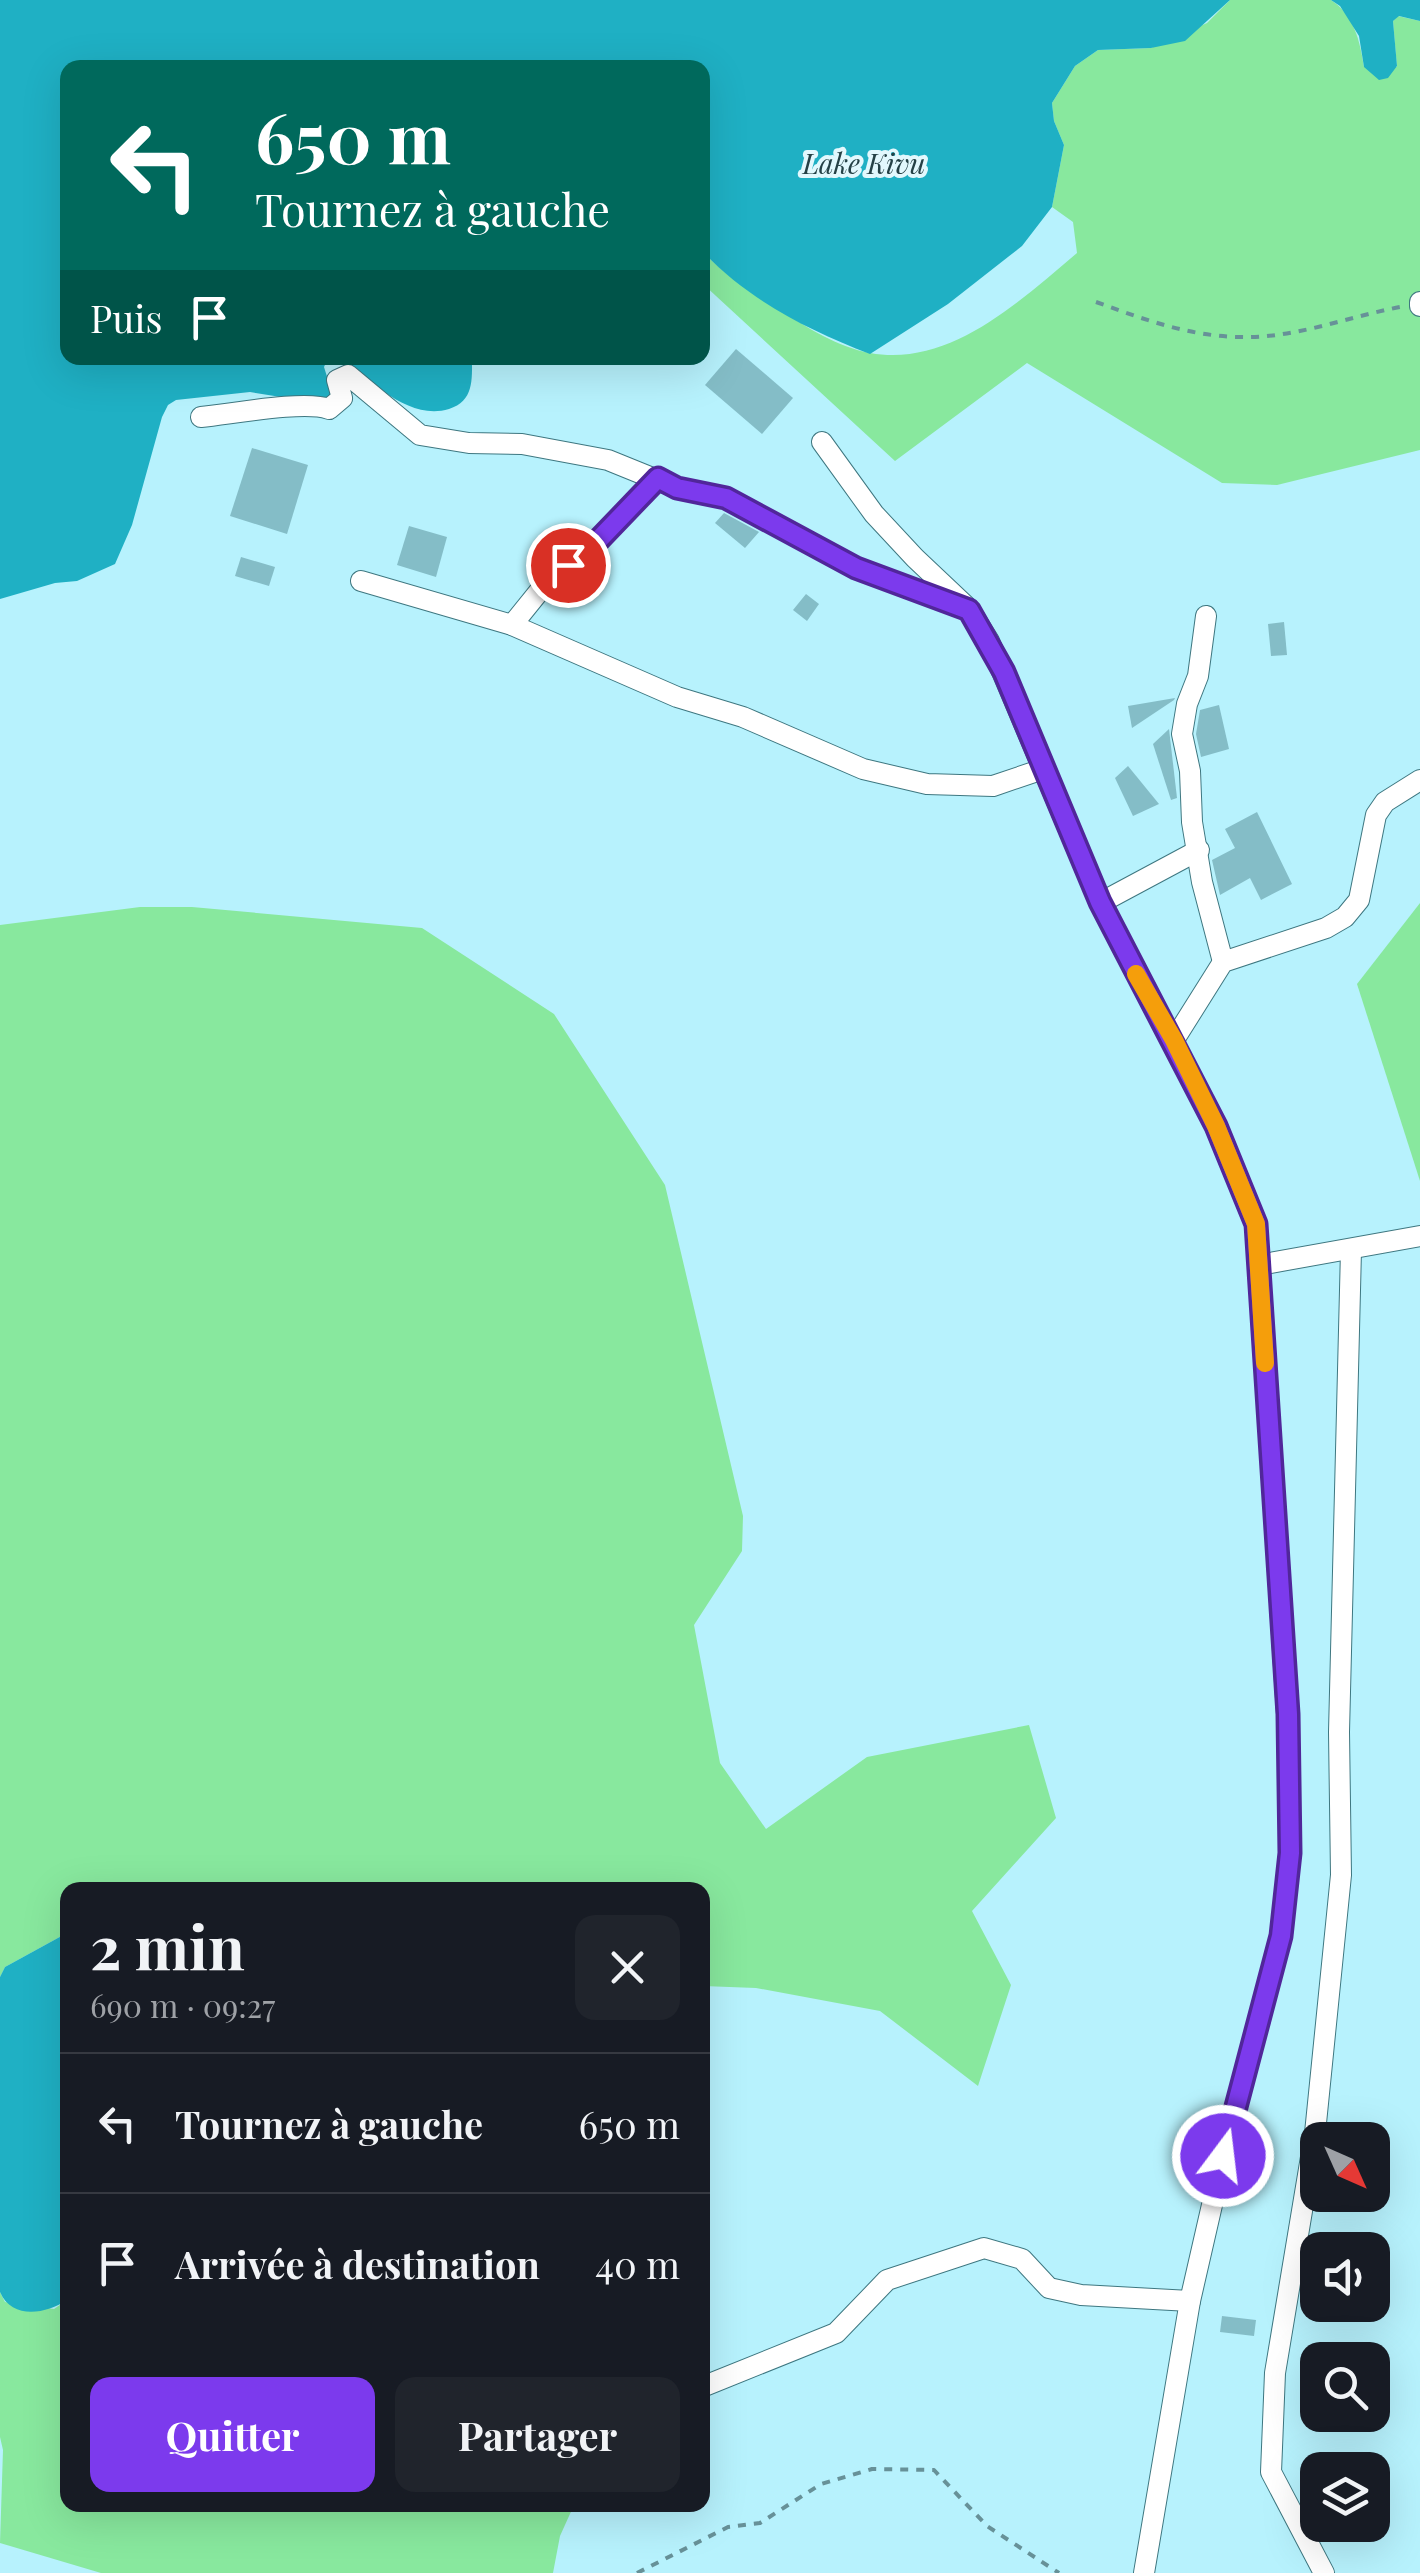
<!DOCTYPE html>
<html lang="fr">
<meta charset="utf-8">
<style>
:root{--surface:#171b24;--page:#20242c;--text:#f1f3f6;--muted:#9ea1a6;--line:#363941;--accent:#7c3aed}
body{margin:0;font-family:"Playfair Display",serif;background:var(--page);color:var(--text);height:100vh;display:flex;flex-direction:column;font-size:38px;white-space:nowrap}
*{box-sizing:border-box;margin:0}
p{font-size:32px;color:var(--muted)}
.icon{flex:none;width:55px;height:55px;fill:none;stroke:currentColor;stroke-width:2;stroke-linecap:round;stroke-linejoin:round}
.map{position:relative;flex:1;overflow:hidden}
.sheet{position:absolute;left:60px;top:1882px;width:650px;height:630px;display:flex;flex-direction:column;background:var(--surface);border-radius:20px;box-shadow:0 10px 40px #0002}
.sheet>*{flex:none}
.top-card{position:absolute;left:60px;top:60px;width:650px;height:305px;border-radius:20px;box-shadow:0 10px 40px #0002;background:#00695c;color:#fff;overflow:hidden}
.needle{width:65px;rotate:135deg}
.tools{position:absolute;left:1300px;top:2122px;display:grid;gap:20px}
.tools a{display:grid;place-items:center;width:90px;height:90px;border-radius:20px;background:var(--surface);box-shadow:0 10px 40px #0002;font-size:50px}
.pin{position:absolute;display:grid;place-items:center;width:85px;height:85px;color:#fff;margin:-42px;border:5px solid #fff;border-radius:50%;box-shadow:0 2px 10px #0007}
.me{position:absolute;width:110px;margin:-55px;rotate:15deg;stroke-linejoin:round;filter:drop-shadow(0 0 8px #0008)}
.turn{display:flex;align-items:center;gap:35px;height:210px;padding:0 30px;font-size:45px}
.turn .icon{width:130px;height:130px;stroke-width:2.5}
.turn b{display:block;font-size:70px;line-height:85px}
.then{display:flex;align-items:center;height:95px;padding:0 30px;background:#0003;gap:20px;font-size:38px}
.round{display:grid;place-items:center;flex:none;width:105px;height:105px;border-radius:20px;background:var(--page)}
.headline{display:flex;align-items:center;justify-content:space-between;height:170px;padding:0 30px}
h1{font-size:60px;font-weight:700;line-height:75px}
.button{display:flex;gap:20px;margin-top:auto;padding:20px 30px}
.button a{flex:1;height:115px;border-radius:20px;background:var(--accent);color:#fff;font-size:40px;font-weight:700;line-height:115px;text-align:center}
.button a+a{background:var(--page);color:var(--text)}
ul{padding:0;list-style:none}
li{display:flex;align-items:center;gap:30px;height:140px;padding:0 30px;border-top:2px solid var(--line)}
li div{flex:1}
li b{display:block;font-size:38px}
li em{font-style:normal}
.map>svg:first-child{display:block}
.green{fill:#88e89e}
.water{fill:#1fb0c4}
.building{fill:#84bdc7}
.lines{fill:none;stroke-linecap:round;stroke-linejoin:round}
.minor-casing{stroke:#3e7780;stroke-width:22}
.path{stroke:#679198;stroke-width:4;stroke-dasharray:8 8;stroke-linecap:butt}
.minor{stroke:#fff;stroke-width:20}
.route-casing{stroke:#51269a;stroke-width:25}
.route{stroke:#7c3aed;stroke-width:18}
.slow{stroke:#f59e0b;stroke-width:18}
.labels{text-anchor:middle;stroke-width:8;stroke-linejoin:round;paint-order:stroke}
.water-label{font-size:28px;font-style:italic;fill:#254146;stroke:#e2f8fd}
</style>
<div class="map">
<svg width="1420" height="2573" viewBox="0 0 1420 2573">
<rect width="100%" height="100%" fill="#b7f2fd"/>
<g class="green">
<path d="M1230,0H1331C1354,15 1360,41 1364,67H1397L1393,21L1398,16L1420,21V450L1277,485L1222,483L1027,363L895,461L703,284L702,250C724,276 753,292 781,310C807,328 838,347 870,353C950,368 1021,300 1077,253L1073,222L1052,207L1064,145L1054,121L1052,103L1075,66L1098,50L1151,48L1207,23Z"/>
<polygon points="1420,903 1420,1181 1357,984"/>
<polygon points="140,907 192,907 422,928 554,1014 665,1185 743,1516 742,1551 694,1625 720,1763 766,1829 867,1757 1029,1725 1056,1818 972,1911 1011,1985 978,2086 880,2011 756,1988 703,1986 702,1890 68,1890 67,1933 5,1967 0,1977 0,925"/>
<polygon points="0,2292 5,2302 54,2309 67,2300 68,2505 574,2505 560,2536 553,2573 101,2573 0,2543 3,2450 0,2437"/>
</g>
<g class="water">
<path d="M0,0H1230L1185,41L1151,48L1098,50L1075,66L1052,103L1054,121L1064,145L1052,207L1022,246L948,304L870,354C808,330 750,301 703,252L702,68H68V358H328L324,367L334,399L306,401L250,392L176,400L168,405L162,417L132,525L115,564L77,581L55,583L0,599Z"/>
<polygon points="1331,0 1420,0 1420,21 1399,16 1393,21 1397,66 1388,78 1379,80 1364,67 1359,36 1340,6"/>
<path d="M340,358H472C472,380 474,401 449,409C408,421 371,380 340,358Z"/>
<polygon points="185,1883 226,1888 232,1890 142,1890"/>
<path d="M67,1933V2300C46,2314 12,2320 0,2292V1977L5,1967Z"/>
</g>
<g class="building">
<polygon points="736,349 793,398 762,434 705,385"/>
<polygon points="252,448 308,465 287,534 230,516"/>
<polygon points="724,513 759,532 745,548 715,523"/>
<polygon points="409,526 447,537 436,577 397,565"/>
<polygon points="241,557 275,567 269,586 235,576"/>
<polygon points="806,594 819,604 807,621 793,610"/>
<polygon points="1284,622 1287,655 1271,656 1268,624"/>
<polygon points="1175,698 1174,700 1132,728 1128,706"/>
<polygon points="1219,705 1229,749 1201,757 1196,734 1200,710"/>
<polygon points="1169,729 1177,798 1171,800 1153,744"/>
<polygon points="1128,766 1159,804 1133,816 1115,778"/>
<polygon points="1257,812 1292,884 1261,900 1250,878 1220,895 1212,860 1235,848 1225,829"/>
<polygon points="1222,2316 1256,2320 1254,2336 1220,2332"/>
</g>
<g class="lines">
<defs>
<g id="minor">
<polyline points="1420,302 1420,306"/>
<path d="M201,417C232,414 304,400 329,409L342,398L337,380L348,375L420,435L469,443L522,444L608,460L677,488L725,498L856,568L958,605"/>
<polyline points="822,442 874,514 915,558 969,609 989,641 1100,903 1216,1125 1256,1224 1287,1714 1290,1853 1281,1936 1223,2157 1190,2301 1144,2573"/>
<polyline points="361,581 512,625 677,697 743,717 863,769 927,784 993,786 1043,769"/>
<polyline points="1206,616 1198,676 1187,704 1182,734 1190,771 1192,822 1202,882 1223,962"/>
<polyline points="512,625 550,578 587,553 657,478"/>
<polyline points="1100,903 1199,850"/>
<polyline points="1174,1040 1223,962 1326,928 1345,917 1359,900 1376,815 1385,802 1420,780"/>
<polyline points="1259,1265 1420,1236"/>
<polyline points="702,2387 836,2333 887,2280 984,2248 1022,2259 1049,2288 1081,2295 1190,2301"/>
<polyline points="1324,2573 1271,2472 1275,2373 1315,2133 1341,1875 1339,1732 1351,1250"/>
</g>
</defs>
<use href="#minor" class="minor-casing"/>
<g class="path">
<path d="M1096,302C1143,319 1188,336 1239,337C1293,339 1347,317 1400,307"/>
<polyline points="637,2573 728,2527 760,2523 821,2484 872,2469 934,2470 987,2526 1059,2573"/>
</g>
<use href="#minor" class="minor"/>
</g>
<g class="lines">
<defs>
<polyline id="route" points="568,565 587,552 658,478 677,488 726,498 856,568 969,610 1004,672 1100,902 1216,1126 1256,1224 1288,1714 1290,1853 1281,1936 1223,2156"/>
</defs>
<use href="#route" class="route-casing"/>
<use href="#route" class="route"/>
<polyline class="slow" points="1136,974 1174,1040 1216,1126 1256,1224 1265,1363"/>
</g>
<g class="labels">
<g class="water-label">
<text x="864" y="174">Lake Kivu</text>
</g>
</g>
</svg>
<div class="tools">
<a><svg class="needle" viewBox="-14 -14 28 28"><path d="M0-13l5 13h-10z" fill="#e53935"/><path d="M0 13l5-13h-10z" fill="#9ea1a6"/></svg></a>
<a><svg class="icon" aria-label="sound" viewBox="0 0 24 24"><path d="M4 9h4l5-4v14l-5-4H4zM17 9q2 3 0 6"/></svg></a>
<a><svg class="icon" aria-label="search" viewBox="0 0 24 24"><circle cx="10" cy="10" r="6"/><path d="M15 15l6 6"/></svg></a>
<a><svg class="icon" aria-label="layers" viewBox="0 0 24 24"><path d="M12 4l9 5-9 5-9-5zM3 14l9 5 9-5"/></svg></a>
</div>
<div class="pin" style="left:568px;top:565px;background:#d93025"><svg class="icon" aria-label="arrive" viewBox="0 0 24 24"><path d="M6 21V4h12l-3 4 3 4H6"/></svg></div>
<svg class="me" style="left:1223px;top:2156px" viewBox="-20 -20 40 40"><circle r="17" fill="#7c3aed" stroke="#fff" stroke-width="3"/><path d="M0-11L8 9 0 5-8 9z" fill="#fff"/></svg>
<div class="top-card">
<div class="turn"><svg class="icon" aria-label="left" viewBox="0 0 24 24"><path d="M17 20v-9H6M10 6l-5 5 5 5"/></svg><div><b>650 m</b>Tournez à gauche</div></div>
<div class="then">Puis<svg class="icon" aria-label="arrive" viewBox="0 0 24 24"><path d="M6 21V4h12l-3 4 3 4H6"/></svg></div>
</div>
<section class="sheet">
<div class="headline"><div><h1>2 min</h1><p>690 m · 09:27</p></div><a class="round"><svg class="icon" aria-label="close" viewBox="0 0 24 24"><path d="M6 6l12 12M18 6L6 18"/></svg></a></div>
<ul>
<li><svg class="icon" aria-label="left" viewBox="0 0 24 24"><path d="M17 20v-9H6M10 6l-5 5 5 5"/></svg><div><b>Tournez à gauche</b></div><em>650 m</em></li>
<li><svg class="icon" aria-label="arrive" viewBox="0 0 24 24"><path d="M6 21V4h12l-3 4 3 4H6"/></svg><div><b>Arrivée à destination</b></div><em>40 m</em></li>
</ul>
<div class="button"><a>Quitter</a><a>Partager</a></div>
</section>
</div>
